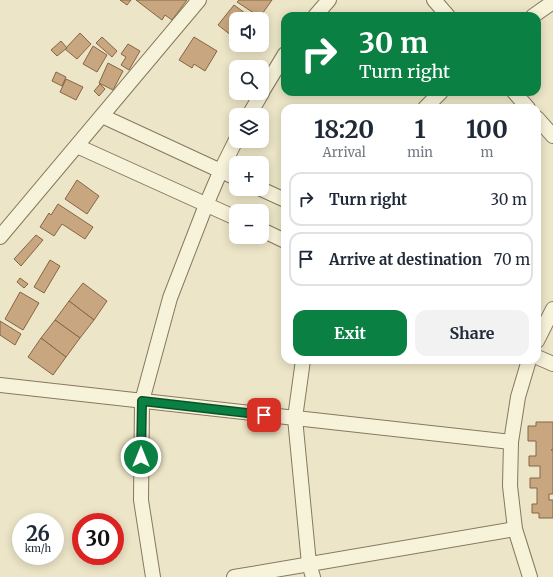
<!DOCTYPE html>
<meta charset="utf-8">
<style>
:root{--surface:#fff;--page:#f2f2f3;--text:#1f2937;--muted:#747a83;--line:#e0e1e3;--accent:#0b8043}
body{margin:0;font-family:Merriweather,serif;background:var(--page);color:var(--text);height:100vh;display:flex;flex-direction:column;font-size:15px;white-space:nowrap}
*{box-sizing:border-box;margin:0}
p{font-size:13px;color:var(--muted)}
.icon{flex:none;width:22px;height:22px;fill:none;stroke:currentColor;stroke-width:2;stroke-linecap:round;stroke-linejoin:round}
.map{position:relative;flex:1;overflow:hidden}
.sheet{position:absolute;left:281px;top:104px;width:260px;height:260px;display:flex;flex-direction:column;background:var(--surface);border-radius:12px;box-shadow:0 2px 10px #0003}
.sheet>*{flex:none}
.banner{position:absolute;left:281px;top:12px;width:260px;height:84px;border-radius:12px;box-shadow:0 2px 10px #0003;background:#0b8043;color:#fff;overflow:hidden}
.tools{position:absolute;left:229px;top:12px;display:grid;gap:8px}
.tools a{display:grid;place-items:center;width:40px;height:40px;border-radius:8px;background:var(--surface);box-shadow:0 2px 10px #0003;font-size:20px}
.speed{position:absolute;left:12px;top:513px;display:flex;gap:8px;font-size:20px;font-weight:700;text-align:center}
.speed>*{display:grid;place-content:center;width:52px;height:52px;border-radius:50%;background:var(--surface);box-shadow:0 2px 10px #0003;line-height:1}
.speed small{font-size:10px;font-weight:400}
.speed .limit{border:6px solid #d22;background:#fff;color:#111}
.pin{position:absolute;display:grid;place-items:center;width:34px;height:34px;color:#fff;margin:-17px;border-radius:8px;box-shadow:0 2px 6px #0006}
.me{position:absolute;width:44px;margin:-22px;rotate:0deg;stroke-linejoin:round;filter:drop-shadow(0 0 3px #0008)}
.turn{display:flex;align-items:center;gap:14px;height:84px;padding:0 12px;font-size:18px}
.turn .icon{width:52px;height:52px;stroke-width:2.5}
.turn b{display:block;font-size:28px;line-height:34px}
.eta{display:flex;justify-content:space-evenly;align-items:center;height:68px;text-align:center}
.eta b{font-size:24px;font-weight:700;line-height:28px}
.button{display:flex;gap:8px;margin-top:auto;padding:8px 12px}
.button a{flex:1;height:46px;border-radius:12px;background:var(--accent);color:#fff;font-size:16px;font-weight:700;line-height:46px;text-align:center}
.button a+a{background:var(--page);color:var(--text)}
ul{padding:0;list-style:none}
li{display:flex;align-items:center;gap:12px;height:54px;margin:0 8px 6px;padding:0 4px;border:2px solid var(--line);border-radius:12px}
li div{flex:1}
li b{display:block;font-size:15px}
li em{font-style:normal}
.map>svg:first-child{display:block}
.building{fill:#c8a67f;stroke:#856644}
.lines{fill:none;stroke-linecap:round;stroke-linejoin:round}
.street-casing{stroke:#87785d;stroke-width:16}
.street{stroke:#f7f2da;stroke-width:14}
.route-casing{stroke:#07532c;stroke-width:10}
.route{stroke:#0b8043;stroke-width:7}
</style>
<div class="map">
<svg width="553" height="577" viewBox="0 0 553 577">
<rect width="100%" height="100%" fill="#ece5c7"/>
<g class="building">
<polygon points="120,0 131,0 127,5"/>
<polygon points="136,0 187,0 172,20 165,15 162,20"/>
<polygon points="239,0 272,0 260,17 237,2"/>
<polygon points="234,5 253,19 236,19 236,39 218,25"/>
<polygon points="80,33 91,44 77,59 65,49"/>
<polygon points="102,37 117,51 112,57 96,43"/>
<polygon points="194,37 217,51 205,71 194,64 192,68 179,60"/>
<polygon points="61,41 67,48 57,56 51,50"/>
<polygon points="128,44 140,51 129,70 121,65 126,57 121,54"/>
<polygon points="93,46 107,55 97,72 83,64"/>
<polygon points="108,63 123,71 113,90 99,83"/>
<polygon points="56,72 66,77 62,86 52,81"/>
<polygon points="66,79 83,87 76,100 60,92"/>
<polygon points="100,84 105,89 99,96 94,91"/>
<polygon points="77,180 99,196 87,214 65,199"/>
<polygon points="58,204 93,227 85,239 62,224 54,236 40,227 49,213 51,215"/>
<polygon points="36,235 43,240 21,266 14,259"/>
<polygon points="50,260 60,266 44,293 34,287"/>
<polygon points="20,278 28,284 24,288 17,282"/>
<polygon points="83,283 107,301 94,320 69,301"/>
<polygon points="20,292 39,303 23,330 5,319"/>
<polygon points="69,301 94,320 80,338 55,320"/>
<polygon points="55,320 80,338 66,357 41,338"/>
<polygon points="0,321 21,334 15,345 0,335"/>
<polygon points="41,338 66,357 53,375 28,357"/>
<polygon points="536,422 553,422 553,449 551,450 553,450 553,494 549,494 549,500 553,500 553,518 539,518 539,513 532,513 532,504 537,504 537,488 530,488 530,478 540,478 540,466 529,466 529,456 536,456 536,441 528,441 528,426 536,426"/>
</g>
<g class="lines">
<defs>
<g id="street">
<polyline points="434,0 448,16"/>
<polyline points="315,16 329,0"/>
<polyline points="533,16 553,2"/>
<polyline points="262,92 285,54"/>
<polyline points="514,92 528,108"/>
<polyline points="425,108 441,92"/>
<polyline points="249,115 262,93"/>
<polyline points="102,116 236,178"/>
<polyline points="537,118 553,136"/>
<polyline points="77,146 236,218"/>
<polyline points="261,189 285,200"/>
<polyline points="262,230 285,241"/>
<polyline points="0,237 199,0"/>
<polyline points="537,341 553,309"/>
<polyline points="537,357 553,364"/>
<polyline points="303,360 295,418 309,564 313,577"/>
<polyline points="529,360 518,397 511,442 510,486 515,529 530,577"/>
<polyline points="0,385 511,442"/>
<polyline points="153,577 141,500 142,401 170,298 206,205 221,170 236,140"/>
<polyline points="234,577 515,529"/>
</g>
</defs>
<use href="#street" class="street-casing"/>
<use href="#street" class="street"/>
</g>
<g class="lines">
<defs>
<polyline id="route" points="141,457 142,401 264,415"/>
</defs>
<use href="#route" class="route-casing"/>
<use href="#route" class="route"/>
</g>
</svg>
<div class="tools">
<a><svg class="icon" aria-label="sound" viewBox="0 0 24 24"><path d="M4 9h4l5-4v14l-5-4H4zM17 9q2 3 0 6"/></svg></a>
<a><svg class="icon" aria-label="search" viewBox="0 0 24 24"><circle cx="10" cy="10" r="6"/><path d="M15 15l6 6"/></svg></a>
<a><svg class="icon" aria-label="layers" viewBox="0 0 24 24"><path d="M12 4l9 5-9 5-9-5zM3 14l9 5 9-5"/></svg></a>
<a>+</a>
<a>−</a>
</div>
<div class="speed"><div>26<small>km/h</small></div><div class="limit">30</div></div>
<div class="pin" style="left:264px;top:415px;background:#d93025"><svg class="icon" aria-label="arrive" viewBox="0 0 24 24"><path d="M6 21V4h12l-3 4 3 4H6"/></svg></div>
<svg class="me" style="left:141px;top:457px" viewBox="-20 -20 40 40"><circle r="17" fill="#0b8043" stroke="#fff" stroke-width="3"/><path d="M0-11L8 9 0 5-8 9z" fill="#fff"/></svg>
<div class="banner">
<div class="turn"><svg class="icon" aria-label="right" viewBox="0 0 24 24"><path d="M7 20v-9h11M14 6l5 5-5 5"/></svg><div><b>30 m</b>Turn right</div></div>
</div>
<section class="sheet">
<div class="eta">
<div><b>18:20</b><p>Arrival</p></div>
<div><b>1</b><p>min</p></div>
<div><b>100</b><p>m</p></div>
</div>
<ul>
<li><svg class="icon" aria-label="right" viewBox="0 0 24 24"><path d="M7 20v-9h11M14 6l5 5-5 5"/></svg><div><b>Turn right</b></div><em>30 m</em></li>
<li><svg class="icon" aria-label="arrive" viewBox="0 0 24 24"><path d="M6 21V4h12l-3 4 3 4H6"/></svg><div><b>Arrive at destination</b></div><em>70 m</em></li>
</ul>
<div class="button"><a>Exit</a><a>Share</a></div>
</section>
</div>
